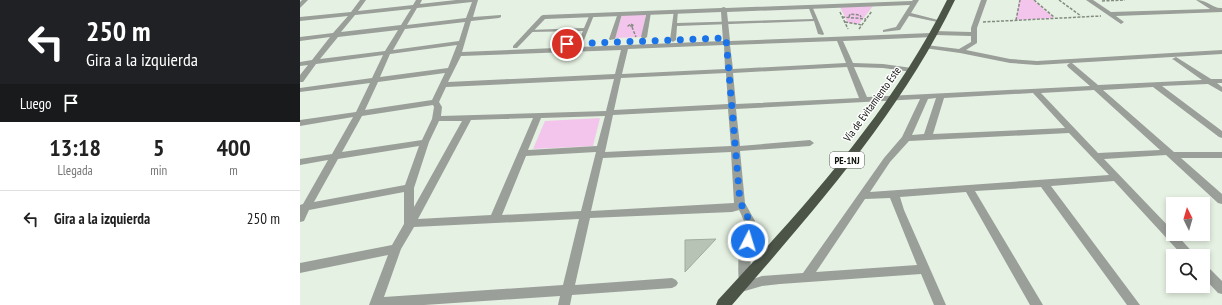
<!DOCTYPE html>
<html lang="es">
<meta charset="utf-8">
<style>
:root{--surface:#fff;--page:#f6f6f6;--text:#222;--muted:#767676;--line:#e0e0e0}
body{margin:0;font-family:"PT Sans Narrow",sans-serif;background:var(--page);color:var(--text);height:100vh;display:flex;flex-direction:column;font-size:15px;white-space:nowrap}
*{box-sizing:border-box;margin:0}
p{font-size:13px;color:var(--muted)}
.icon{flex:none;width:22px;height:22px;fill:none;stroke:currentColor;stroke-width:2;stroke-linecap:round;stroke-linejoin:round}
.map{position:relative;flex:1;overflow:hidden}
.side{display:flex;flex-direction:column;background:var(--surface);width:300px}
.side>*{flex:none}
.top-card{background:#202124;color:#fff;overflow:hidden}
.needle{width:26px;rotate:355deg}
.buttons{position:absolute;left:866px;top:197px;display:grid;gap:8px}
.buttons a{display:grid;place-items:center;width:44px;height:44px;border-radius:0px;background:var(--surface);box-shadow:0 2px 6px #0003;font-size:20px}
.pin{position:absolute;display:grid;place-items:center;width:34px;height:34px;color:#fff;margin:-17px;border:2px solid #fff;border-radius:50%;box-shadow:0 1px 4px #0007}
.me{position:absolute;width:44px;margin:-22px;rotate:5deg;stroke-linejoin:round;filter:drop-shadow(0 0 3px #0008)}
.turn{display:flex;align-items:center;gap:14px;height:84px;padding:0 20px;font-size:18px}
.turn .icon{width:52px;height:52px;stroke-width:2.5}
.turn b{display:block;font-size:28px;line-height:34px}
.then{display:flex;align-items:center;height:38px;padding:0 20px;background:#0003;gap:8px;font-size:15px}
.eta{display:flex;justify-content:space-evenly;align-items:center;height:68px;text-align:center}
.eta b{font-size:24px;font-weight:800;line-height:28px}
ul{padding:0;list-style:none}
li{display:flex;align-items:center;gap:12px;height:56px;padding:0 20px;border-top:1px solid var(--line)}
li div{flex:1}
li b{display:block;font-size:15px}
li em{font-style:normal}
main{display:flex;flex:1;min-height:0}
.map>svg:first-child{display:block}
.green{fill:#f4c5ec}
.building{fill:#b7c3b4;stroke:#a1ac9d}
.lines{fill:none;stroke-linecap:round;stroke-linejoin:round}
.path{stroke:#838b81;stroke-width:1.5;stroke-dasharray:3 1.5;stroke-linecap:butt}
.pedestrian{fill:#9a9f99;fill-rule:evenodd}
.minor{fill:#9a9f99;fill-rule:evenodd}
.trunk{fill:#4c5448;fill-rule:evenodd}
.route{stroke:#1a73e8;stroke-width:7;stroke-dasharray:0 12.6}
.labels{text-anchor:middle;stroke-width:3;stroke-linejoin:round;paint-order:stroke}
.shield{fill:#fff;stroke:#585a57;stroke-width:1}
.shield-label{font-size:10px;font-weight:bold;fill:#10140f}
.street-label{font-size:11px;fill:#10140f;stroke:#fff}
</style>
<main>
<section class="side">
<div class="top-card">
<div class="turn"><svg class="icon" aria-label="left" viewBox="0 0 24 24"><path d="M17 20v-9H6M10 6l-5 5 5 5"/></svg><div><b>250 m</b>Gira a la izquierda</div></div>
<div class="then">Luego<svg class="icon" aria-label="arrive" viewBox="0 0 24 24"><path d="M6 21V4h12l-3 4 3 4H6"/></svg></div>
</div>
<div class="eta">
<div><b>13:18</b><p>Llegada</p></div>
<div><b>5</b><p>min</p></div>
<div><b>400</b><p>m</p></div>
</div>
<ul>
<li><svg class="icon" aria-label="left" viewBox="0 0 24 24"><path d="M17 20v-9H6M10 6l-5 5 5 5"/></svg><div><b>Gira a la izquierda</b></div><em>250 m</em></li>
</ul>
</section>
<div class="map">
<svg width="922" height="305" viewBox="0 0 922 305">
<rect width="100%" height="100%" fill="#e5f1e2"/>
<g class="green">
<polygon points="719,0 733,0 754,18 716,20"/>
<polygon points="573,6 559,24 548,23 540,7"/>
<polygon points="346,14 342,37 315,38 322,15"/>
<polygon points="300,118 293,146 233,149 245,121"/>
</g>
<polygon class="building" points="416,239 385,272 385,240"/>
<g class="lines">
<g class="path">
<polyline points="734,0 754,17"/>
<polyline points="759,0 781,16"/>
<polyline points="802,1 825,0"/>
<polyline points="540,12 548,29"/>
<polyline points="542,17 566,19"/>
<polyline points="549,17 550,14 560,15 561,17"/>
<polyline points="716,20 720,0"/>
<polyline points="545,22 562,25"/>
<polyline points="683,22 801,16"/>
<polygon points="331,24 334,26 328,26"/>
<polyline points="332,27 336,37"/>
<polyline points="559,29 572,11"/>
</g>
<g class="pedestrian">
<polygon points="508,5 512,6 524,34 523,35 518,34 514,21 377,26 376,40 373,42 370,40 374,10 378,11 377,23 513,19 508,6"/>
<polygon points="347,11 351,12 347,37 344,39 341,37"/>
<polygon points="318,13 322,14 315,39 310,40 309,39"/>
<polygon points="290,14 294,15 282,45 278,45 277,44 283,31 229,32 227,31 229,30 284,28"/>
</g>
<g class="minor">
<polygon points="2,0 8,0 0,8 0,2"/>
<path d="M60,0H66L58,11L113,5L116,0H122L120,4L156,0H178L173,17L201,15V17L199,18L171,21L162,52L423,41L421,12L245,19L217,48H213V46L241,16L243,15L421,8L424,7L426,8L612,1L613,0H619L611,13L642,21V23L609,16L600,30L583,32V30L596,27L610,5L427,12L430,41L631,33L634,31L671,32V28L681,0H687L677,28V43L666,50L710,59L737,61L922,50V54L772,63L798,85L902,80L874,60L872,59L876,57L911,79H922V83H917L922,87V92L908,84L862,86L922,131V138L919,137L853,87L803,90L874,152H922V158H881L922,194V204L918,203L866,155L804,159L873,231V234H876L896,256H883L814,181L751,186L840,305H827L741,187L675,191L743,305H730L666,192L600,197L604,210L646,305H634L621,274L480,284L462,286L438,293L434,292L432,288L434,284L439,283C438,273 438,261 439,251C443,231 450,231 439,210L432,212L290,218L275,285L372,278L376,280L378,283L376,286L372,288L272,295L270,305H258L260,296L124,305H69L88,255L0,273V263L92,245L104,224V192L9,210L4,221L0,222V205L3,204L28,160L0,165V159L32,154L53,117L0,126V120L56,112L70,83L0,92V88L72,78L83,55L16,64L3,82H0V75L8,65L0,66V62L12,60L30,37L0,41V37L33,33L48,16L0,21V17L51,12ZM172,2L166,18L107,25L117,8ZM111,9L101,25L41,32L55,15ZM165,22L159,41L93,50L105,29ZM98,30L85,51L20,59L38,37ZM636,35L671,36V42L659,49L626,45L624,46V48L660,53L710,63L737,65L770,63L767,65L768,67L790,86L567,97L554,67L583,68L612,72L616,70L612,68L583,64L553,63L543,41L633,37ZM537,41L546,63L433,69L430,45ZM157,45L148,68L80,77L90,54ZM424,45L425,69L322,74L328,49ZM321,50L315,74L148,82L161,56ZM547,67L559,98L436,104L433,73ZM145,73L132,100L65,110L78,82ZM426,73L428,104L314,110L321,78ZM314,79L306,111L141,116L142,107L139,102L146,87ZM794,90L860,150L798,153L741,93ZM733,93L765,128L633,134L644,98ZM636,98L624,134L612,135L628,99ZM620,99L602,137L584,158L503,273L462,276L450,280L451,251L456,232L455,221L445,203L440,151L510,146L514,143L510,140L440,146L436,109ZM133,105L134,107L132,119L122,140L42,152L62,116ZM428,109L431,146L305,152L313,115ZM305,116L297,146L228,150L241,118ZM233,118L191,215L118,219L171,120ZM139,121H162L114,207V188L129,142ZM769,133L809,175L570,192L590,162L609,141ZM119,146L105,185L14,202L38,159ZM296,152L281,211L202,215L226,156ZM431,152L434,203L291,211L303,158ZM590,198L617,265L516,272L565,199ZM279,219L263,285L84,297L101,249L114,227Z"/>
<path d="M786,0H793L811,12L910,9L896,0C908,0 913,9 922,8V12L816,16L824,22L821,24Z"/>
<polygon points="903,264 907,266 922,281 922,294 918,293 903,277"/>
</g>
<path class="trunk" d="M647,0H655C600,114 514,210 432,305H416L418,300C503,208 591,113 647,0Z"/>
</g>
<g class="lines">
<path class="route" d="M267,44L426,38L440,202C448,217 453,224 448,241"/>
</g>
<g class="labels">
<rect class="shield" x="530" y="152" width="34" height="16" rx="3"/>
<g class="shield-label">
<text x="547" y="164">PE-1NJ</text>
</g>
<g class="street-label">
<text transform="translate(572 104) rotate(-54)" y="4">Vía de Evitamiento Este</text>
</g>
</g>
</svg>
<div class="buttons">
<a><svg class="needle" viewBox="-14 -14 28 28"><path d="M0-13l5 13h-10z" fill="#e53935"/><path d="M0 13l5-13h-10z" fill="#767676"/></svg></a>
<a><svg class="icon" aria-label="search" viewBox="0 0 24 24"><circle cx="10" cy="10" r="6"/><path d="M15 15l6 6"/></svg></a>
</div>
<div class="pin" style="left:267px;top:44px;background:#d93025"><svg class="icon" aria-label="arrive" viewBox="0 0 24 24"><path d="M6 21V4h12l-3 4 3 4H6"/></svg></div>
<svg class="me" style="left:448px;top:241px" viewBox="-20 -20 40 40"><circle r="17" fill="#1a73e8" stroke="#fff" stroke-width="3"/><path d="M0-11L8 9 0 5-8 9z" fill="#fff"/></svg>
</div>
</main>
